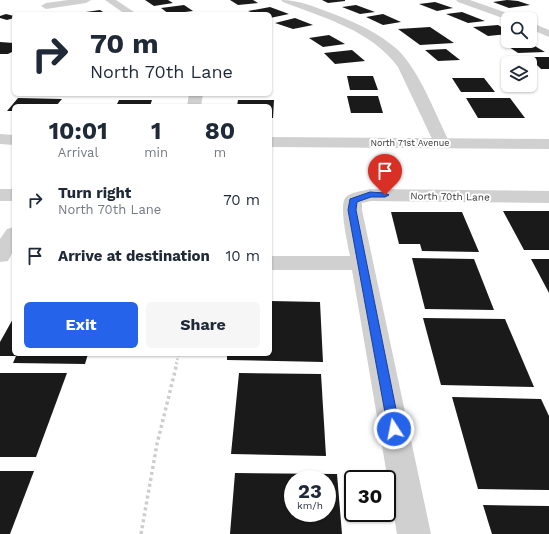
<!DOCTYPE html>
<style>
:root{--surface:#fff;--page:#f6f6f7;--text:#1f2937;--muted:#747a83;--accent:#2563eb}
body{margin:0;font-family:"Work Sans",sans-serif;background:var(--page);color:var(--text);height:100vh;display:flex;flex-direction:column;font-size:15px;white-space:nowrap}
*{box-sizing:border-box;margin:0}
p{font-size:13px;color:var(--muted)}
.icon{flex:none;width:22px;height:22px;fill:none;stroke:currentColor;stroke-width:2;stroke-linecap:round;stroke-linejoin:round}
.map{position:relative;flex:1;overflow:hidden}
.panel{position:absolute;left:12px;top:104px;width:260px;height:252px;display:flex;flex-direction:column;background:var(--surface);border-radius:6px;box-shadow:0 1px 3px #0004}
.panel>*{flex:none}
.hud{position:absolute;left:12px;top:12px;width:260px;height:84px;border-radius:6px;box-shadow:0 1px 3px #0004;background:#fff;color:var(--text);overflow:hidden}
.fabs{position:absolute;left:501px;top:12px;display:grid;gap:8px}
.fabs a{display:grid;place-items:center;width:36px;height:36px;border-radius:6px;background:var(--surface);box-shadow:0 1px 3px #0004;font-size:20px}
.speed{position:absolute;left:284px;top:470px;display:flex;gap:8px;font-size:20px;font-weight:700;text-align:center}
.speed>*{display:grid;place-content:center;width:52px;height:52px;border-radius:50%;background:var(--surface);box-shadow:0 1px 3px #0004;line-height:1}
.speed small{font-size:10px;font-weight:400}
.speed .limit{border:2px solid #111;border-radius:6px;background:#fff;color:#111}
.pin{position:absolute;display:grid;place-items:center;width:34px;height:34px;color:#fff;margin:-41px -17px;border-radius:50% 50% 50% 0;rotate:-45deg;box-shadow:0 0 4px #0007}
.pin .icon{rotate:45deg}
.me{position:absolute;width:44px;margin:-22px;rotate:349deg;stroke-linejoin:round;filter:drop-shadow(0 0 3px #0008)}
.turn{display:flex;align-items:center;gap:14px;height:84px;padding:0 12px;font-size:18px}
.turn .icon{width:52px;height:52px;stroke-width:2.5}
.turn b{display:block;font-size:28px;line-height:34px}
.eta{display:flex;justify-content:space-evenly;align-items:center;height:68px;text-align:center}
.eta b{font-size:24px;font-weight:700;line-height:28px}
.cta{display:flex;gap:8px;margin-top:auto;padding:8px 12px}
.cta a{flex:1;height:46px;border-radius:6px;background:var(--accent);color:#fff;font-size:16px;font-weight:700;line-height:46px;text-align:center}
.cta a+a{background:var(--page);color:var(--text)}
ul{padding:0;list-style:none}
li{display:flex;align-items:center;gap:12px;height:56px;padding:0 12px}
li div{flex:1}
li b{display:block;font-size:15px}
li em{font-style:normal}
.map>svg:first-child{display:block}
.building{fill:#1a1a1a;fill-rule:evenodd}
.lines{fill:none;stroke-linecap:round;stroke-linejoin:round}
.path-far1{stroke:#cdcdcd;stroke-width:2.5;stroke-dasharray:2 2;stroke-linecap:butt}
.path{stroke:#cdcdcd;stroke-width:3.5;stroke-dasharray:3 3;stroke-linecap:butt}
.minor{fill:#d0d0d0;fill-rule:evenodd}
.tertiary{fill:#d0d0d0;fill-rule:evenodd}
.route{fill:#2563eb;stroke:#184099}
.labels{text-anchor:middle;stroke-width:4;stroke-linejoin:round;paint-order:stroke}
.far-street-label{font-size:9px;fill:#333;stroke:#fff}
.street-label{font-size:10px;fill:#333;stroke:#fff}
</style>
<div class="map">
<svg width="549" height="534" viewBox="0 0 549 534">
<rect width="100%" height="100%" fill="#fff"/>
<g class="building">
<polygon points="145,0 168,0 173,3 154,6"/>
<polygon points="230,0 253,0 258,3 238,5"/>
<polygon points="322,0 345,0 345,1 328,3"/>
<polygon points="507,0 518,1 530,5 509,8 493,2"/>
<polygon points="435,2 453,8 437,11 419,4"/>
<polygon points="184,5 193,11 169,14 161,8"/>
<polygon points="356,5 375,12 360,14 342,7"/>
<polygon points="270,7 289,14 270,18 270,14 256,14 248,11"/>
<polygon points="100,10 106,14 79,14 79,13"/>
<polygon points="462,12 485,21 468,23 446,14"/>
<polygon points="6,14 14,16 14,18 7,20 0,18 0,16"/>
<polygon points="383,14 401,22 383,25 366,17"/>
<polygon points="295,18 313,25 293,29 275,23"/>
<polygon points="498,25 508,31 508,34 488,36 473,27"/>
<polygon points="430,27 454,43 420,45 398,29"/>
<polygon points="329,35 345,44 323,47 309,38"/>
<polygon points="0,42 14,43 14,51 8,54 0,54"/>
<polygon points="528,42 545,52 518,53 503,43"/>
<polygon points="446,49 460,60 438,61 425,50"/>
<polygon points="352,50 365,61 335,64 324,53"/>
<polygon points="529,57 549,57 549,69 541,69"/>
<polygon points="347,76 373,76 378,90 350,90"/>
<polygon points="452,78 484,78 495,92 461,92"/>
<polygon points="347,96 378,96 383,113 351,113"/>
<polygon points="18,98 62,99 56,106 14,106 14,111 7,111"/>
<polygon points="466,98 510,98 525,118 478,118"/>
<polygon points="119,100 152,100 150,106 116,106"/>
<polygon points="238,100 274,100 273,118 270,118 270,106 237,106"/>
<polygon points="503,211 549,211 549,250 524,250"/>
<polygon points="391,212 462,212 479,252 422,251 420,244 399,244"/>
<polygon points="412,258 474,259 494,310 425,309"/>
<polygon points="531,259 549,259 549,293"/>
<polygon points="270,301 320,302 323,362 227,360 227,354 270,354"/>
<polygon points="14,317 14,354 88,354 85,364 13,363 16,356 0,356 0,342"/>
<polygon points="423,318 505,319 534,387 441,385"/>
<polygon points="0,373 67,373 36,457 0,457"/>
<polygon points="239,373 321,374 326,456 231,454"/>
<polygon points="452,397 541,399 549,416 549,490 478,489"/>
<polygon points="0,471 34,471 10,534 0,534"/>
<path d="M235,473L337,474L342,534H230ZM293,479H327V513H293Z"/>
<polygon points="483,505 549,506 549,534 492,534"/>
</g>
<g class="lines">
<polyline class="path-far1" points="176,364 179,354"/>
<polyline class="path" points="141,534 157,444 177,363"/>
<g class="minor">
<polygon points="68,0 91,0 86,3 46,9 41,6 46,3"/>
<polygon points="105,0 116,0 137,14 125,14"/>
<path d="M281,0C299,0 315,7 331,13C355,22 379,33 398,50C421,73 435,114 450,143L448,146L442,148L436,146L434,143L398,67C371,30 324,18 283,2Z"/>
<polygon points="456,0 470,0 519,17 520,19 508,20 458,2"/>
<polygon points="530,22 549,30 549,37 530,29"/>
<polygon points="189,94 203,94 201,106 187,106"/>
<rect x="0" y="189" width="14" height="12"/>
<path d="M370,189L549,191V203L371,201L362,203V210L431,534H397L352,270H270V256H350C348,245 338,204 346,197C351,192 363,191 370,189Z"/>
<polygon points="14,227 14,250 8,261 0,262 0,239 7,229"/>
</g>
<g class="tertiary">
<polygon points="0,134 14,135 14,145 0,144"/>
<polygon points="270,137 549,139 549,149 270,147"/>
</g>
</g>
<polygon class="route" points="370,192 385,193 389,195 385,197 371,197 357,202 356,210 400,429 398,432 394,434 390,432 388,429 348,210 350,199"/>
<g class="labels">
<g class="far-street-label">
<text x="410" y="146">North 71st Avenue</text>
</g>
<g class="street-label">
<text transform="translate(450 196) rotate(1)" y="4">North 70th Lane</text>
</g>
</g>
</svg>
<div class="fabs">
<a><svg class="icon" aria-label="search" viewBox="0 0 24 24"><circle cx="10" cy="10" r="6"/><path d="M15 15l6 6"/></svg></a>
<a><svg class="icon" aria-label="layers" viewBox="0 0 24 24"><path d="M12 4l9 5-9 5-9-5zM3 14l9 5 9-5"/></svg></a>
</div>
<div class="speed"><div>23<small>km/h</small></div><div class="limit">30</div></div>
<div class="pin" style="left:385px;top:195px;background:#d93025"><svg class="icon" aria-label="arrive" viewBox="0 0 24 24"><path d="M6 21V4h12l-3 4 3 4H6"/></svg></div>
<svg class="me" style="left:394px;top:429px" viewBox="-20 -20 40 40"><circle r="17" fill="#2563eb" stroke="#fff" stroke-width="3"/><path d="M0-11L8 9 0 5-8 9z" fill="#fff"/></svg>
<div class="hud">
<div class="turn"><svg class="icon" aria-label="right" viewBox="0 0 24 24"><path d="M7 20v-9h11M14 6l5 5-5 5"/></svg><div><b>70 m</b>North 70th Lane</div></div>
</div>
<section class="panel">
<div class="eta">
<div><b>10:01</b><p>Arrival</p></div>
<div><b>1</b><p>min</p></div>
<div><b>80</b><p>m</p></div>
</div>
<ul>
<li><svg class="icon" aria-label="right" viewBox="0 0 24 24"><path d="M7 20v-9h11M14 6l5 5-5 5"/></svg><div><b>Turn right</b><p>North 70th Lane</p></div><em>70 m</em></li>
<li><svg class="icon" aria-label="arrive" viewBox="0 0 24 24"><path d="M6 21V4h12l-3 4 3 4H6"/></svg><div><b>Arrive at destination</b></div><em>10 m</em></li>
</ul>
<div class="cta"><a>Exit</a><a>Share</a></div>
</section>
</div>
